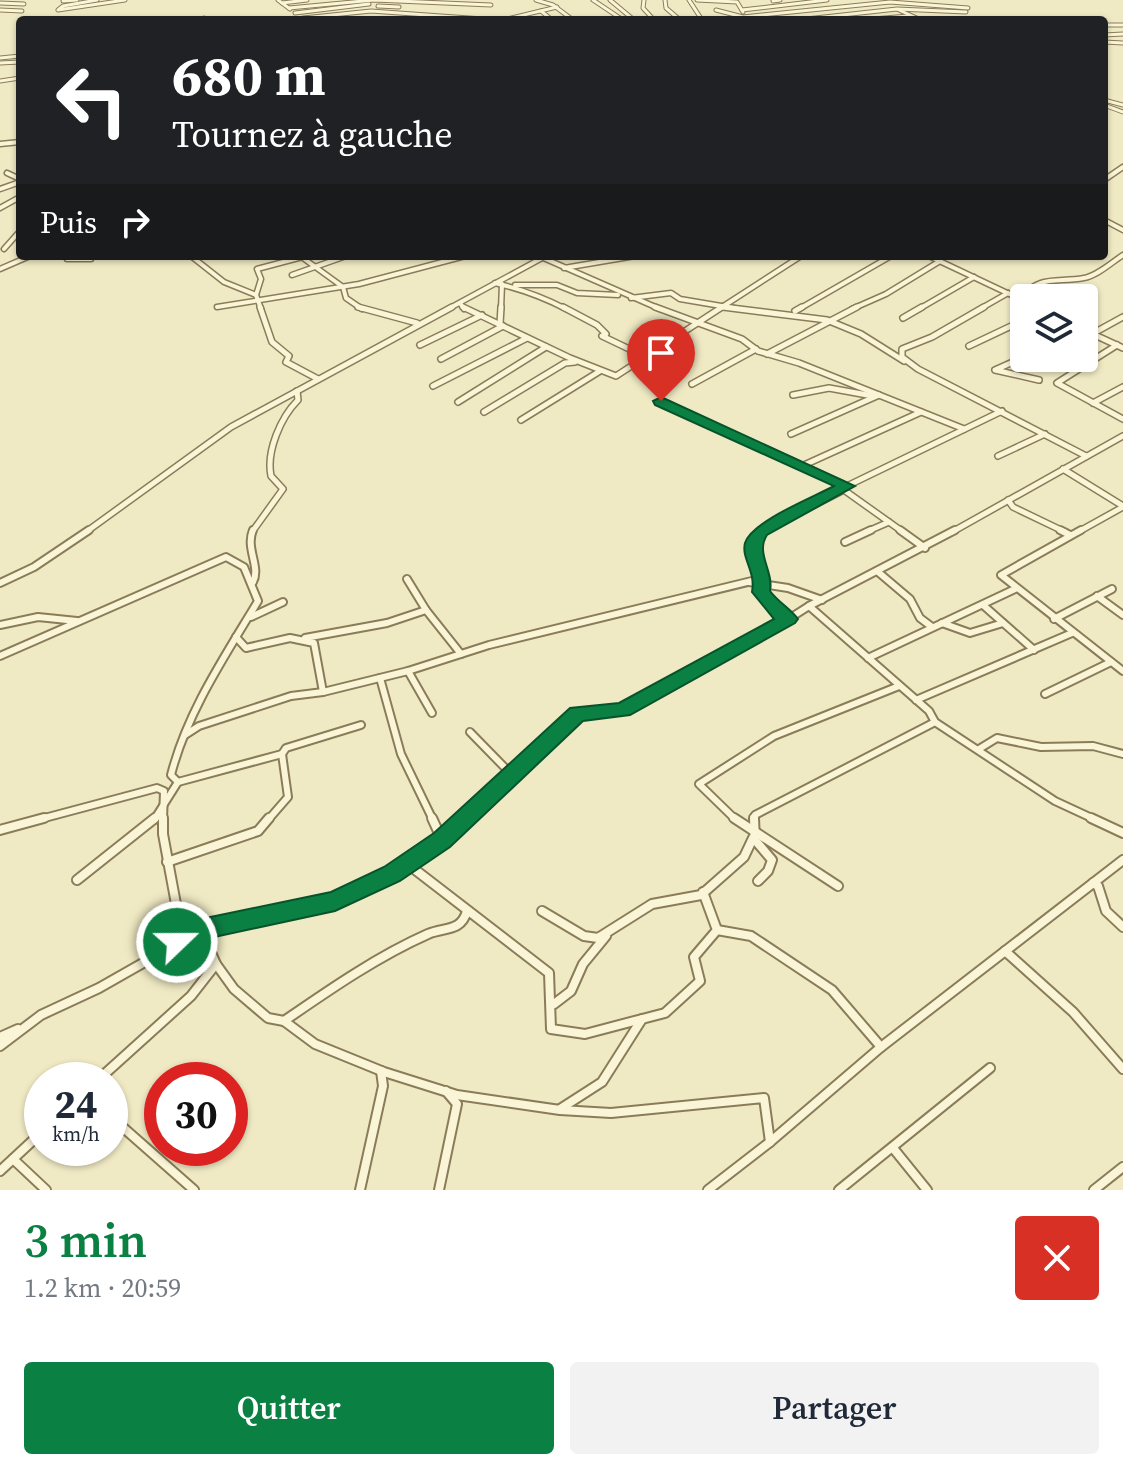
<!DOCTYPE html>
<html lang="fr">
<meta charset="utf-8">
<style>
:root{--surface:#fff;--page:#f2f2f3;--text:#1f2937;--muted:#747a83;--accent:#0b8043}
body{margin:0;font-family:"Source Serif 4",serif;background:var(--page);color:var(--text);height:100vh;display:flex;flex-direction:column;font-size:30px;white-space:nowrap}
*{box-sizing:border-box;margin:0}
p{font-size:26px;color:var(--muted)}
.icon{flex:none;width:44px;height:44px;fill:none;stroke:currentColor;stroke-width:2;stroke-linecap:round;stroke-linejoin:round}
.map{position:relative;height:1190px;overflow:hidden}
.side{display:flex;flex-direction:column;background:var(--surface);flex:1}
.side>*{flex:none}
.top-card{position:absolute;left:16px;top:16px;width:1092px;height:244px;border-radius:8px;box-shadow:0 2px 6px #0004;background:#202124;color:#fff;overflow:hidden}
.buttons{position:absolute;left:1010px;top:284px;display:grid;gap:16px}
.buttons a{display:grid;place-items:center;width:88px;height:88px;border-radius:8px;background:var(--surface);box-shadow:0 2px 6px #0004;font-size:40px}
.speed{position:absolute;left:24px;top:1062px;display:flex;gap:16px;font-size:40px;font-weight:700;text-align:center}
.speed>*{display:grid;place-content:center;width:104px;height:104px;border-radius:50%;background:var(--surface);box-shadow:0 2px 6px #0004;line-height:1}
.speed small{font-size:20px;font-weight:400}
.speed .limit{border:12px solid #d22;background:#fff;color:#111}
.pin{position:absolute;display:grid;place-items:center;width:68px;height:68px;color:#fff;margin:-82px -34px;border-radius:50% 50% 50% 0;rotate:-45deg;box-shadow:0 0 8px #0007}
.pin .icon{rotate:45deg}
.me{position:absolute;width:88px;margin:-44px;rotate:68deg;stroke-linejoin:round;filter:drop-shadow(0 0 6px #0008)}
.turn{display:flex;align-items:center;gap:28px;height:168px;padding:0 24px;font-size:36px}
.turn .icon{width:104px;height:104px;stroke-width:2.5}
.turn b{display:block;font-size:56px;line-height:68px}
.then{display:flex;align-items:center;height:76px;padding:0 24px;background:#0003;gap:16px;font-size:30px}
.round{display:grid;place-items:center;flex:none;width:84px;height:84px;border-radius:8px;background:var(--page)}
.overview{display:flex;align-items:center;justify-content:space-between;height:136px;padding:0 24px}
h1{font-size:48px;font-weight:600;line-height:60px;color:var(--accent)}
.cta{display:flex;gap:16px;margin-top:auto;padding:16px 24px}
.cta a{flex:1;height:92px;border-radius:8px;background:var(--accent);color:#fff;font-size:32px;font-weight:600;line-height:92px;text-align:center}
.cta a+a{background:var(--page);color:var(--text)}
.map>svg:first-child{display:block}
.lines{fill:none;stroke-linecap:round;stroke-linejoin:round}
.minor-far4-casing{stroke:#8b7c59;stroke-width:5}
.minor-far3-casing{stroke:#8b7c59;stroke-width:7}
.minor-far2-casing{stroke:#8b7c59;stroke-width:8}
.minor-far1-casing{stroke:#8b7c59;stroke-width:10}
.minor-casing{stroke:#8b7c59;stroke-width:12}
.minor-far4{stroke:#faf5d7;stroke-width:3}
.minor-far3{stroke:#faf5d7;stroke-width:4}
.minor-far2{stroke:#faf5d7;stroke-width:5}
.minor-far1{stroke:#faf5d7;stroke-width:6}
.minor{stroke:#faf5d7;stroke-width:8}
.route{fill:#0b8043;stroke:#07532c;stroke-width:2}
</style>
<div class="map">
<svg width="1123" height="1190" viewBox="0 0 1123 1190">
<rect width="100%" height="100%" fill="#f0eac4"/>
<g class="lines">
<defs>
<g id="minor-far4">
<polyline points="97,0 63,6 58,10 125,0"/>
<polyline points="278,0 290,9"/>
<polyline points="536,0 553,5 573,20"/>
<polyline points="593,0 623,20"/>
<polyline points="610,0 634,20"/>
<polyline points="644,0 643,8 654,20"/>
<polyline points="665,0 666,8 680,20"/>
<polyline points="689,0 702,20"/>
<polyline points="697,0 737,2 743,12"/>
<polyline points="63,1 77,0"/>
<polyline points="773,1 780,0"/>
<polyline points="0,3 24,4"/>
<polyline points="282,3 307,0"/>
<polyline points="378,6 399,7"/>
<polyline points="289,8 374,0 491,5"/>
<polyline points="0,10 22,11"/>
<polyline points="716,10 743,17 890,2 968,8"/>
<polyline points="742,10 827,0"/>
<polyline points="899,10 921,20"/>
<polyline points="541,11 552,20"/>
<polyline points="295,13 369,4"/>
<polyline points="303,18 371,11 497,20"/>
<polyline points="873,19 908,16"/>
<polyline points="919,19 1011,20"/>
<polyline points="200,20 204,18"/>
<polyline points="339,20 408,20"/>
<polyline points="503,20 557,7"/>
<polyline points="797,20 897,9 966,12"/>
<polyline points="1104,25 1123,25"/>
<polyline points="1104,35 1123,34"/>
<polyline points="1104,42 1123,43"/>
<polyline points="0,58 20,56"/>
<polyline points="0,63 20,62"/>
<polyline points="0,81 20,78"/>
<polyline points="1104,100 1123,105"/>
<polyline points="1104,105 1123,112"/>
</g>
<g id="minor-far3">
<polyline points="0,144 20,142"/>
<polyline points="7,173 20,179"/>
<polyline points="1104,180 1123,167"/>
<polyline points="0,189 20,182"/>
<polyline points="0,208 20,197"/>
<polyline points="1104,220 1123,230"/>
<polyline points="4,249 20,231"/>
<polyline points="191,256 224,282 256,295 261,309"/>
<polyline points="539,256 660,309"/>
<polyline points="710,256 774,256"/>
<polyline points="929,256 1024,301"/>
<polyline points="303,258 343,287 346,298 362,309"/>
<polyline points="67,259 91,259"/>
<polyline points="564,268 635,256"/>
<polyline points="0,269 30,256"/>
<polyline points="292,275 346,256"/>
<path d="M495,283C521,289 543,297 566,309"/>
<polyline points="515,285 557,285 577,293 618,295"/>
<polyline points="256,295 261,279 257,269 306,256"/>
<polyline points="631,298 671,293 680,299 739,309"/>
<path d="M1019,299C1040,274 1056,283 1084,278C1097,276 1112,262 1123,255"/>
<polyline points="460,303 464,309"/>
<polyline points="217,307 359,284 465,256"/>
<polyline points="448,309 542,258"/>
<polyline points="501,309 502,284"/>
<polyline points="719,309 801,256"/>
<polyline points="799,309 891,256"/>
<polyline points="852,309 886,294 940,261"/>
<polyline points="919,309 974,277"/>
<polyline points="980,309 1008,293"/>
</g>
<g id="minor-far2">
<polyline points="260,307 272,342 289,356 286,362 318,379"/>
<polyline points="358,307 417,323"/>
<polyline points="463,307 570,358 616,376 722,307"/>
<polyline points="563,307 597,325 606,334 602,336 646,357"/>
<polyline points="655,307 742,339 758,351 799,363 964,429"/>
<polyline points="723,307 827,320 861,334 904,361"/>
<polyline points="984,307 932,337 902,349 902,357 918,369 1086,456"/>
<polyline points="795,311 802,307"/>
<polyline points="903,318 922,307"/>
<polyline points="500,324 501,307"/>
<polyline points="1084,330 1123,348"/>
<polyline points="1092,334 1123,317"/>
<polyline points="420,345 482,315"/>
<polyline points="1117,345 1057,383 1123,419"/>
<polyline points="969,346 1024,320"/>
<polyline points="767,354 857,307"/>
<polyline points="1024,357 995,370 1039,380"/>
<polyline points="441,359 503,326"/>
<polyline points="692,384 756,349"/>
<polyline points="433,386 527,338"/>
<polyline points="793,395 829,388 873,396"/>
<polyline points="661,401 847,486 844,490 903,532"/>
<polyline points="458,402 546,347"/>
<polyline points="1093,403 1123,387"/>
<polyline points="484,412 565,363 575,362"/>
<polyline points="521,420 600,371"/>
<polyline points="791,434 879,395"/>
<polyline points="998,456 1045,434"/>
<polyline points="802,466 921,412"/>
<polyline points="1063,469 1123,506"/>
<polyline points="847,486 1002,411"/>
<polyline points="1008,500 1013,507 1065,532"/>
<polyline points="86,532 231,427 452,307"/>
<path d="M252,532L283,489L271,476C266,451 281,417 298,400L297,391"/>
<polyline points="761,532 844,490"/>
<polyline points="866,532 889,522"/>
<polyline points="952,532 1123,436"/>
<polyline points="1078,532 1123,507"/>
</g>
<g id="minor-far1">
<path d="M253,530C245,548 261,567 253,582"/>
<polyline points="900,530 925,548"/>
<polyline points="1060,530 1070,535"/>
<polyline points="1081,530 1001,575 1123,671"/>
<polyline points="845,542 871,530"/>
<polyline points="877,571 910,599 920,618 932,627"/>
<polyline points="407,579 426,610 461,654"/>
<polyline points="749,582 788,588 822,600"/>
<polyline points="0,583 34,567 89,530"/>
<polyline points="761,583 766,599 788,619"/>
<polyline points="1097,596 1123,615"/>
<polyline points="983,605 1034,650"/>
<polyline points="809,606 929,711 935,722 1055,801 1096,820"/>
<polyline points="251,617 283,602"/>
<polyline points="1054,619 1112,589"/>
<polyline points="942,623 970,633 1003,623"/>
<polyline points="0,625 38,617 77,621"/>
<polyline points="236,637 246,648 290,638 314,643 323,692"/>
<polyline points="305,638 387,623 426,610"/>
<path d="M0,656L226,557L244,567L258,601C225,656 187,712 171,775L178,782L154,820"/>
<polyline points="868,658 1015,589"/>
<polyline points="408,671 432,713"/>
<polyline points="380,678 401,754 433,820"/>
<polyline points="1045,694 1111,662"/>
<polyline points="916,700 1072,633"/>
<polyline points="470,732 511,774"/>
<path d="M185,735L199,726L291,696L323,692L408,671L489,645L764,578C758,561 749,545 764,530"/>
<polyline points="979,749 997,738 1041,747 1093,746 1123,754"/>
<polyline points="178,782 282,754 286,748 361,725"/>
<polyline points="37,820 157,788 164,791 163,820"/>
<polyline points="268,820 288,797 282,754"/>
<polyline points="463,820 577,713 613,712 633,705 757,639 809,606 955,530"/>
<polyline points="736,820 699,784 774,736 899,686"/>
<polyline points="754,820 755,815 935,722"/>
</g>
<g id="minor">
<polyline points="163,818 163,834 176,904 201,930 216,964 234,989 268,1018 284,1021 315,1044 384,1072 457,1095 560,1110 611,1113 764,1098 770,1142"/>
<polyline points="432,818 442,840"/>
<polyline points="734,818 838,886"/>
<polyline points="754,818 755,840 772,860 768,871 758,881"/>
<polyline points="1091,818 1123,833"/>
<polyline points="0,830 44,818"/>
<polyline points="167,862 258,831 269,818"/>
<polyline points="409,865 549,973 551,1029 585,1034 642,1019"/>
<polyline points="77,880 155,818"/>
<polyline points="1093,883 1098,886 1106,911 1123,927"/>
<polyline points="542,911 584,936 598,938 652,904 701,895 744,857 753,838"/>
<polyline points="717,930 751,936 832,990 881,1047"/>
<polyline points="1005,951 1073,1012 1123,1069"/>
<polyline points="554,1004 571,991 583,964 606,936"/>
<path d="M284,1021C329,990 378,956 428,934C445,927 461,932 467,911"/>
<polyline points="0,1037 18,1029"/>
<polyline points="0,1046 41,1015 99,988 201,930 335,901 409,865 465,818"/>
<polyline points="98,1080 191,996 216,964"/>
<polyline points="560,1109 602,1082 642,1019 665,1013 700,981 694,957 717,930 703,892"/>
<polyline points="110,1116 194,1190"/>
<polyline points="893,1148 927,1190"/>
<polyline points="13,1159 46,1190"/>
<polyline points="0,1171 42,1132"/>
<polyline points="360,1190 383,1086 381,1071"/>
<polyline points="439,1190 457,1104 446,1091"/>
<polyline points="708,1190 770,1142 881,1047 1123,860"/>
<polyline points="839,1190 990,1068"/>
<polyline points="1094,1190 1123,1167"/>
</g>
</defs>
<use href="#minor-far4" class="minor-far4-casing"/>
<use href="#minor-far3" class="minor-far3-casing"/>
<use href="#minor-far2" class="minor-far2-casing"/>
<use href="#minor-far1" class="minor-far1-casing"/>
<use href="#minor" class="minor-casing"/>
<use href="#minor-far4" class="minor-far4"/>
<use href="#minor-far3" class="minor-far3"/>
<use href="#minor-far2" class="minor-far2"/>
<use href="#minor-far1" class="minor-far1"/>
<use href="#minor" class="minor"/>
</g>
<path class="route" d="M661,397L855,486L767,535C755,553 774,571 770,591C778,602 791,609 798,619L795,623L630,715L583,721L450,847L400,881L335,911L205,939L177,953L168,950L165,942L168,935L201,919L331,892L384,867L434,833L570,708L619,703L774,619L752,592C756,571 741,558 745,543C752,521 814,497 834,486L655,405L653,401Z"/>
</svg>
<div class="buttons">
<a><svg class="icon" aria-label="layers" viewBox="0 0 24 24"><path d="M12 4l9 5-9 5-9-5zM3 14l9 5 9-5"/></svg></a>
</div>
<div class="speed"><div>24<small>km/h</small></div><div class="limit">30</div></div>
<div class="pin" style="left:661px;top:401px;background:#d93025"><svg class="icon" aria-label="arrive" viewBox="0 0 24 24"><path d="M6 21V4h12l-3 4 3 4H6"/></svg></div>
<svg class="me" style="left:177px;top:942px" viewBox="-20 -20 40 40"><circle r="17" fill="#0b8043" stroke="#fff" stroke-width="3"/><path d="M0-11L8 9 0 5-8 9z" fill="#fff"/></svg>
<div class="top-card">
<div class="turn"><svg class="icon" aria-label="left" viewBox="0 0 24 24"><path d="M17 20v-9H6M10 6l-5 5 5 5"/></svg><div><b>680 m</b>Tournez à gauche</div></div>
<div class="then">Puis<svg class="icon" aria-label="right" viewBox="0 0 24 24"><path d="M7 20v-9h11M14 6l5 5-5 5"/></svg></div>
</div>
</div>
<section class="side">
<div class="overview"><div><h1>3 min</h1><p>1.2 km · 20:59</p></div><a class="round" style="background:#d93025;color:#fff"><svg class="icon" aria-label="close" viewBox="0 0 24 24"><path d="M6 6l12 12M18 6L6 18"/></svg></a></div>
<div class="cta"><a>Quitter</a><a>Partager</a></div>
</section>
